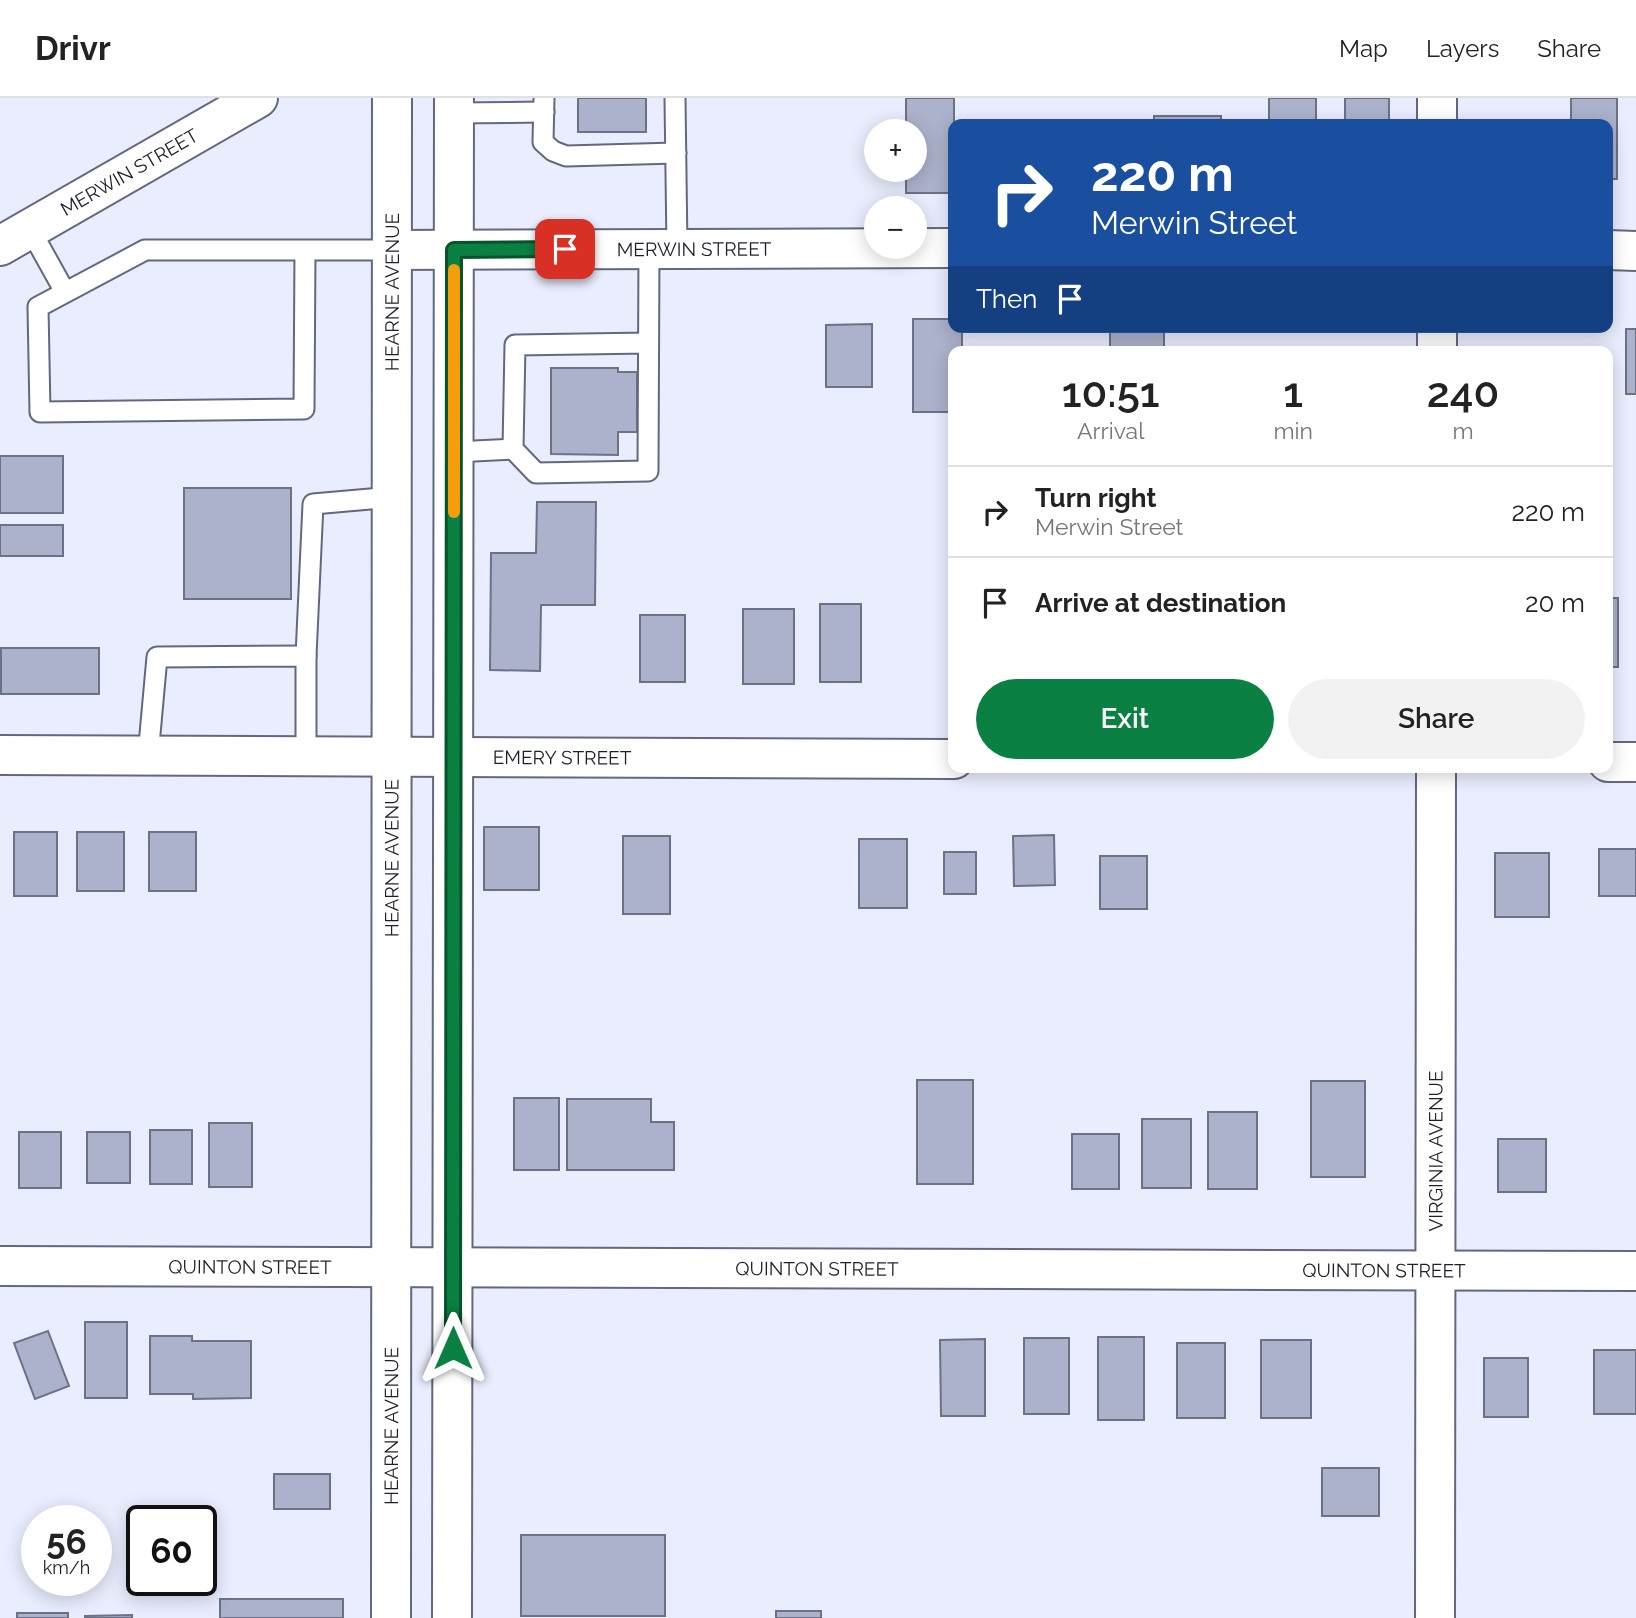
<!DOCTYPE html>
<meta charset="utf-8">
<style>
:root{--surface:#fff;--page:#f2f2f2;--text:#222;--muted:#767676;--line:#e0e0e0;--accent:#0b8043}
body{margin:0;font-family:Raleway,sans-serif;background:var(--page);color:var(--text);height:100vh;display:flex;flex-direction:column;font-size:26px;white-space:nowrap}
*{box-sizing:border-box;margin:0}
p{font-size:23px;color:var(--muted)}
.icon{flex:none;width:38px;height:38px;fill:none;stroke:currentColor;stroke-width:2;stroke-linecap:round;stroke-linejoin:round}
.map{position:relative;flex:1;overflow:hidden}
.side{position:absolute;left:948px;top:248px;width:665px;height:427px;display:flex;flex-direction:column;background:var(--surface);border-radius:14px;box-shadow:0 4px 18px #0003}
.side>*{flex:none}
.guide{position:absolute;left:948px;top:21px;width:665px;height:214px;border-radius:14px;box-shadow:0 4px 18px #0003;background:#1a4fa0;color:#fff;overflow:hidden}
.tools{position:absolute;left:864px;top:21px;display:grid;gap:14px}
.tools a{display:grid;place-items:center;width:63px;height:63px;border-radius:50%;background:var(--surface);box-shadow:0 4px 18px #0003;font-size:35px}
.speed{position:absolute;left:21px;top:1407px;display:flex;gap:14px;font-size:35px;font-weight:700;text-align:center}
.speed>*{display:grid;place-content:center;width:91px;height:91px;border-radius:50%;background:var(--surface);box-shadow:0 4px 18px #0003;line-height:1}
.speed small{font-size:18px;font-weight:400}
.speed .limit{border:4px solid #111;border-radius:10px;background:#fff;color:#111}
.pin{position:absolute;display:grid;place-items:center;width:60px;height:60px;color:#fff;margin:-30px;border-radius:14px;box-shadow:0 4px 10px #0006}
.me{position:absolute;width:77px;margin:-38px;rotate:0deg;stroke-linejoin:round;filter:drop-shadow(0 0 5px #0008)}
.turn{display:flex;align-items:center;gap:24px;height:147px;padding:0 28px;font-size:32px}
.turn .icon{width:91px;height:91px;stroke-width:2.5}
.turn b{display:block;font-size:49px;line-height:60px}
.then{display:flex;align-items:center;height:66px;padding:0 28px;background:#0003;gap:14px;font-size:26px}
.eta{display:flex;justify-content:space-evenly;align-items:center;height:119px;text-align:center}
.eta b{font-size:42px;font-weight:600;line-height:49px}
.action{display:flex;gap:14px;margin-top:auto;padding:14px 28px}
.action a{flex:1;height:80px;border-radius:42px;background:var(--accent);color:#fff;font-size:28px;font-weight:600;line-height:80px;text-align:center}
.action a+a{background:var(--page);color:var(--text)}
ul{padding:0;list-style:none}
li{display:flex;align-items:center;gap:21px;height:91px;padding:0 28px;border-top:2px solid var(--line)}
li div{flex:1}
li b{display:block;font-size:26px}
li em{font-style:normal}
header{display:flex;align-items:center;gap:42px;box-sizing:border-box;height:98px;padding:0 35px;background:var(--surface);border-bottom:2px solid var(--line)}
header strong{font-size:33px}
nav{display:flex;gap:38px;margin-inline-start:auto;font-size:24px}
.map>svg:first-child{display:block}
.building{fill:#adb2cc;stroke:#6c7188;stroke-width:2}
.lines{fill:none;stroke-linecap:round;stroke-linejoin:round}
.service-casing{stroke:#63687f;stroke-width:23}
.minor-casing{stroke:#63687f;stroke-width:42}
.primary-casing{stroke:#63687f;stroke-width:42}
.service{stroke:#fff;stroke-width:19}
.minor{stroke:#fff;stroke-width:38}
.primary{stroke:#fff;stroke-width:38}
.route-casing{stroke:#07532c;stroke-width:18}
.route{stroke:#0b8043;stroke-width:12}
.slow{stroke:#f59e0b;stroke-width:12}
.labels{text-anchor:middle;stroke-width:5;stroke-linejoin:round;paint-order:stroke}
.street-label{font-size:19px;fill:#1d1f28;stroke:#fff}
</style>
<header>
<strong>Drivr</strong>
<nav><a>Map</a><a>Layers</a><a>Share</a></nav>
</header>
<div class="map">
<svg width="1636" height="1520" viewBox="0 0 1636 1520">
<rect width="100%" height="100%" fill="#eaedfe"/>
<g class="building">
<rect x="578" y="0" width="68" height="34"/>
<polygon points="906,0 954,0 954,95 906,95 906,72 915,72 915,33 906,33"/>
<rect x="1269" y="0" width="47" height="26"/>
<rect x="1345" y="0" width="44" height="26"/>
<polygon points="1571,0 1617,0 1617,81 1608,81 1608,26 1571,26"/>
<rect x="1154" y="18" width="67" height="8"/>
<polygon points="913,221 954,221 954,229 962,229 962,254 954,254 954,314 913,314"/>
<polygon points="872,226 872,289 826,289 826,227"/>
<rect x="1110" y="229" width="54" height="25"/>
<rect x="1626" y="231" width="10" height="65"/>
<polygon points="551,270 618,270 618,274 637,274 637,334 618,334 618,357 551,356"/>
<rect x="0" y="358" width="63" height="57"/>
<rect x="184" y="390" width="107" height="111"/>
<polygon points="537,404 596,404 595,507 541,507 540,573 490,572 491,455 536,455"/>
<rect x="0" y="427" width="63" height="31"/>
<rect x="1608" y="500" width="10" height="69"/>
<rect x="820" y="506" width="41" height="78"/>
<rect x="743" y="511" width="51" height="75"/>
<rect x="640" y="517" width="45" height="67"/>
<rect x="1" y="550" width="98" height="46"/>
<rect x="484" y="729" width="55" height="63"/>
<rect x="14" y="734" width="43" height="64"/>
<rect x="77" y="734" width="47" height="59"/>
<rect x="149" y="734" width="47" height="59"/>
<polygon points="1054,737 1055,787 1014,788 1013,738"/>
<rect x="623" y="738" width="47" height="78"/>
<rect x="859" y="741" width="48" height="69"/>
<rect x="1599" y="751" width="37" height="47"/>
<rect x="944" y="754" width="32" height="42"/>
<rect x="1495" y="755" width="54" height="64"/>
<rect x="1100" y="758" width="47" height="53"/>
<rect x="917" y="982" width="56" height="104"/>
<rect x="1311" y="983" width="54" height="96"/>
<rect x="514" y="1000" width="45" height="72"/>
<polygon points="567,1001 651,1001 651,1024 674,1024 674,1072 567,1072"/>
<rect x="1208" y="1014" width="49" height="77"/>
<rect x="1142" y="1021" width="49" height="69"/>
<rect x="209" y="1025" width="43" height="64"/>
<rect x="150" y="1032" width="42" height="54"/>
<rect x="19" y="1034" width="42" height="56"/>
<rect x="87" y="1034" width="43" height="51"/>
<rect x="1072" y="1036" width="47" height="55"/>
<rect x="1498" y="1041" width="48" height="53"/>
<rect x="85" y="1224" width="42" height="76"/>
<polygon points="48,1233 69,1288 35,1301 14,1245"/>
<polygon points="150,1238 192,1238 192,1243 251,1243 251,1300 193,1301 193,1296 150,1296"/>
<rect x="1098" y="1239" width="46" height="83"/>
<rect x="1024" y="1240" width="45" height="76"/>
<polygon points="985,1241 985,1318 941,1318 940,1242"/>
<rect x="1261" y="1242" width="50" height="78"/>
<rect x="1177" y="1245" width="48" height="75"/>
<rect x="1594" y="1252" width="42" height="64"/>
<rect x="1484" y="1260" width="44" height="59"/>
<rect x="1322" y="1370" width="57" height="48"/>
<rect x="274" y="1376" width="56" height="35"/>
<rect x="521" y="1437" width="144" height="81"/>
<rect x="220" y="1501" width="123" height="19"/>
<rect x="776" y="1513" width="45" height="7"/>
<rect x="17" y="1515" width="51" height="5"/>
<polygon points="132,1517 132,1520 85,1520 85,1518"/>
</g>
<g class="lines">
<defs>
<g id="service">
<polyline points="544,0 543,44 553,53 566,58 676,55"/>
<polyline points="675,0 677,151"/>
<polyline points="454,15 544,14"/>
<polyline points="30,131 65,194"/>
<polyline points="305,152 304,311 40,314 38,209 145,152 393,152"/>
<polyline points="648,245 515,247 513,351 536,375 648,373 649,151"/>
<polyline points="454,354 513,351"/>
<polyline points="306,558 313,406 393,399"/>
<polyline points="148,658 157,559 306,558 306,658"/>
</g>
<g id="minor">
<polyline points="1437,0 1437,26"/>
<path id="s1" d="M0,148L258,0"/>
<path id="s2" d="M393,152L954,150"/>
<polyline points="1608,152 1636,153"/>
<polyline points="1437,254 1437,229"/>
<path id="s3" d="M0,657L954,661"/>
<polyline points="1608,664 1636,664"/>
<path id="s4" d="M0,1168L1636,1173"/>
<path id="s5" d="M1435,1520L1436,670"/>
</g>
<g id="primary">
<path id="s6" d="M391,1520L392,0"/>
<polyline points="452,1520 454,0"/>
</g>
</defs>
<use href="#service" class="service-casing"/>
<use href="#minor" class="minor-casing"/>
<use href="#primary" class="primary-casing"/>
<use href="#service" class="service"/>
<use href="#minor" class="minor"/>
<use href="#primary" class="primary"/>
</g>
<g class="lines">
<defs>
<polyline id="route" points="453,1250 454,152 565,151"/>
</defs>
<use href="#route" class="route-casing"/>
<use href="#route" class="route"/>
<polyline class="slow" points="454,414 454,172"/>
</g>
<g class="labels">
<g class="street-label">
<text dy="7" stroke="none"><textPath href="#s1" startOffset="149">MERWIN STREET</textPath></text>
<text dy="7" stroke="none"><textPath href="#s2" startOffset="301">MERWIN STREET</textPath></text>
<text dy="7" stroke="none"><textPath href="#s6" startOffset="1326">HEARNE AVENUE</textPath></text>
<text dy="7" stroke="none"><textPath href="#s3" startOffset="562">EMERY STREET</textPath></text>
<text dy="7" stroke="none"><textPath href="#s6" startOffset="760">HEARNE AVENUE</textPath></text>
<text dy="7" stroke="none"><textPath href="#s5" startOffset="467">VIRGINIA AVENUE</textPath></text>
<text dy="7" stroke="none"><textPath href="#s4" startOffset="250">QUINTON STREET</textPath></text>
<text dy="7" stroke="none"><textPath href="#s4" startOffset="817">QUINTON STREET</textPath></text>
<text dy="7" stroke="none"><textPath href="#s4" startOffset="1384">QUINTON STREET</textPath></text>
<text dy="7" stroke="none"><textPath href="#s6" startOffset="192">HEARNE AVENUE</textPath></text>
</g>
</g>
</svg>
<div class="tools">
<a>+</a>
<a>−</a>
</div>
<div class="speed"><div>56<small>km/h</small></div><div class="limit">60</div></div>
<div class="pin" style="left:565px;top:151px;background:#d93025"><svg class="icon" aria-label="arrive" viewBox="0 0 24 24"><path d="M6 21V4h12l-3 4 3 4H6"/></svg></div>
<svg class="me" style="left:453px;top:1250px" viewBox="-20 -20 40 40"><path d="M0-17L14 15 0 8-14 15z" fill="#0b8043" stroke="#fff" stroke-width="4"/></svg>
<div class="guide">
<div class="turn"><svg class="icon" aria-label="right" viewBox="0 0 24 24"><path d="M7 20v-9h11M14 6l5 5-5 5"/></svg><div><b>220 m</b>Merwin Street</div></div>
<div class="then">Then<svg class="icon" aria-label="arrive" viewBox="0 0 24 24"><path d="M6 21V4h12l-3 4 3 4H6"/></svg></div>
</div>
<section class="side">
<div class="eta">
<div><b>10:51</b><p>Arrival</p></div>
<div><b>1</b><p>min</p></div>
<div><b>240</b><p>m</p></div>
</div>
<ul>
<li><svg class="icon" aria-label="right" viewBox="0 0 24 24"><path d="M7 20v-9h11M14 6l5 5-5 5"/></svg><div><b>Turn right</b><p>Merwin Street</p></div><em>220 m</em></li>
<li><svg class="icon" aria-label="arrive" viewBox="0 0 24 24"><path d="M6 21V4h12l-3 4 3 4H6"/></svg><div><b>Arrive at destination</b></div><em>20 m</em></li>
</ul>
<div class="action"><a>Exit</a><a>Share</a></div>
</section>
</div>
